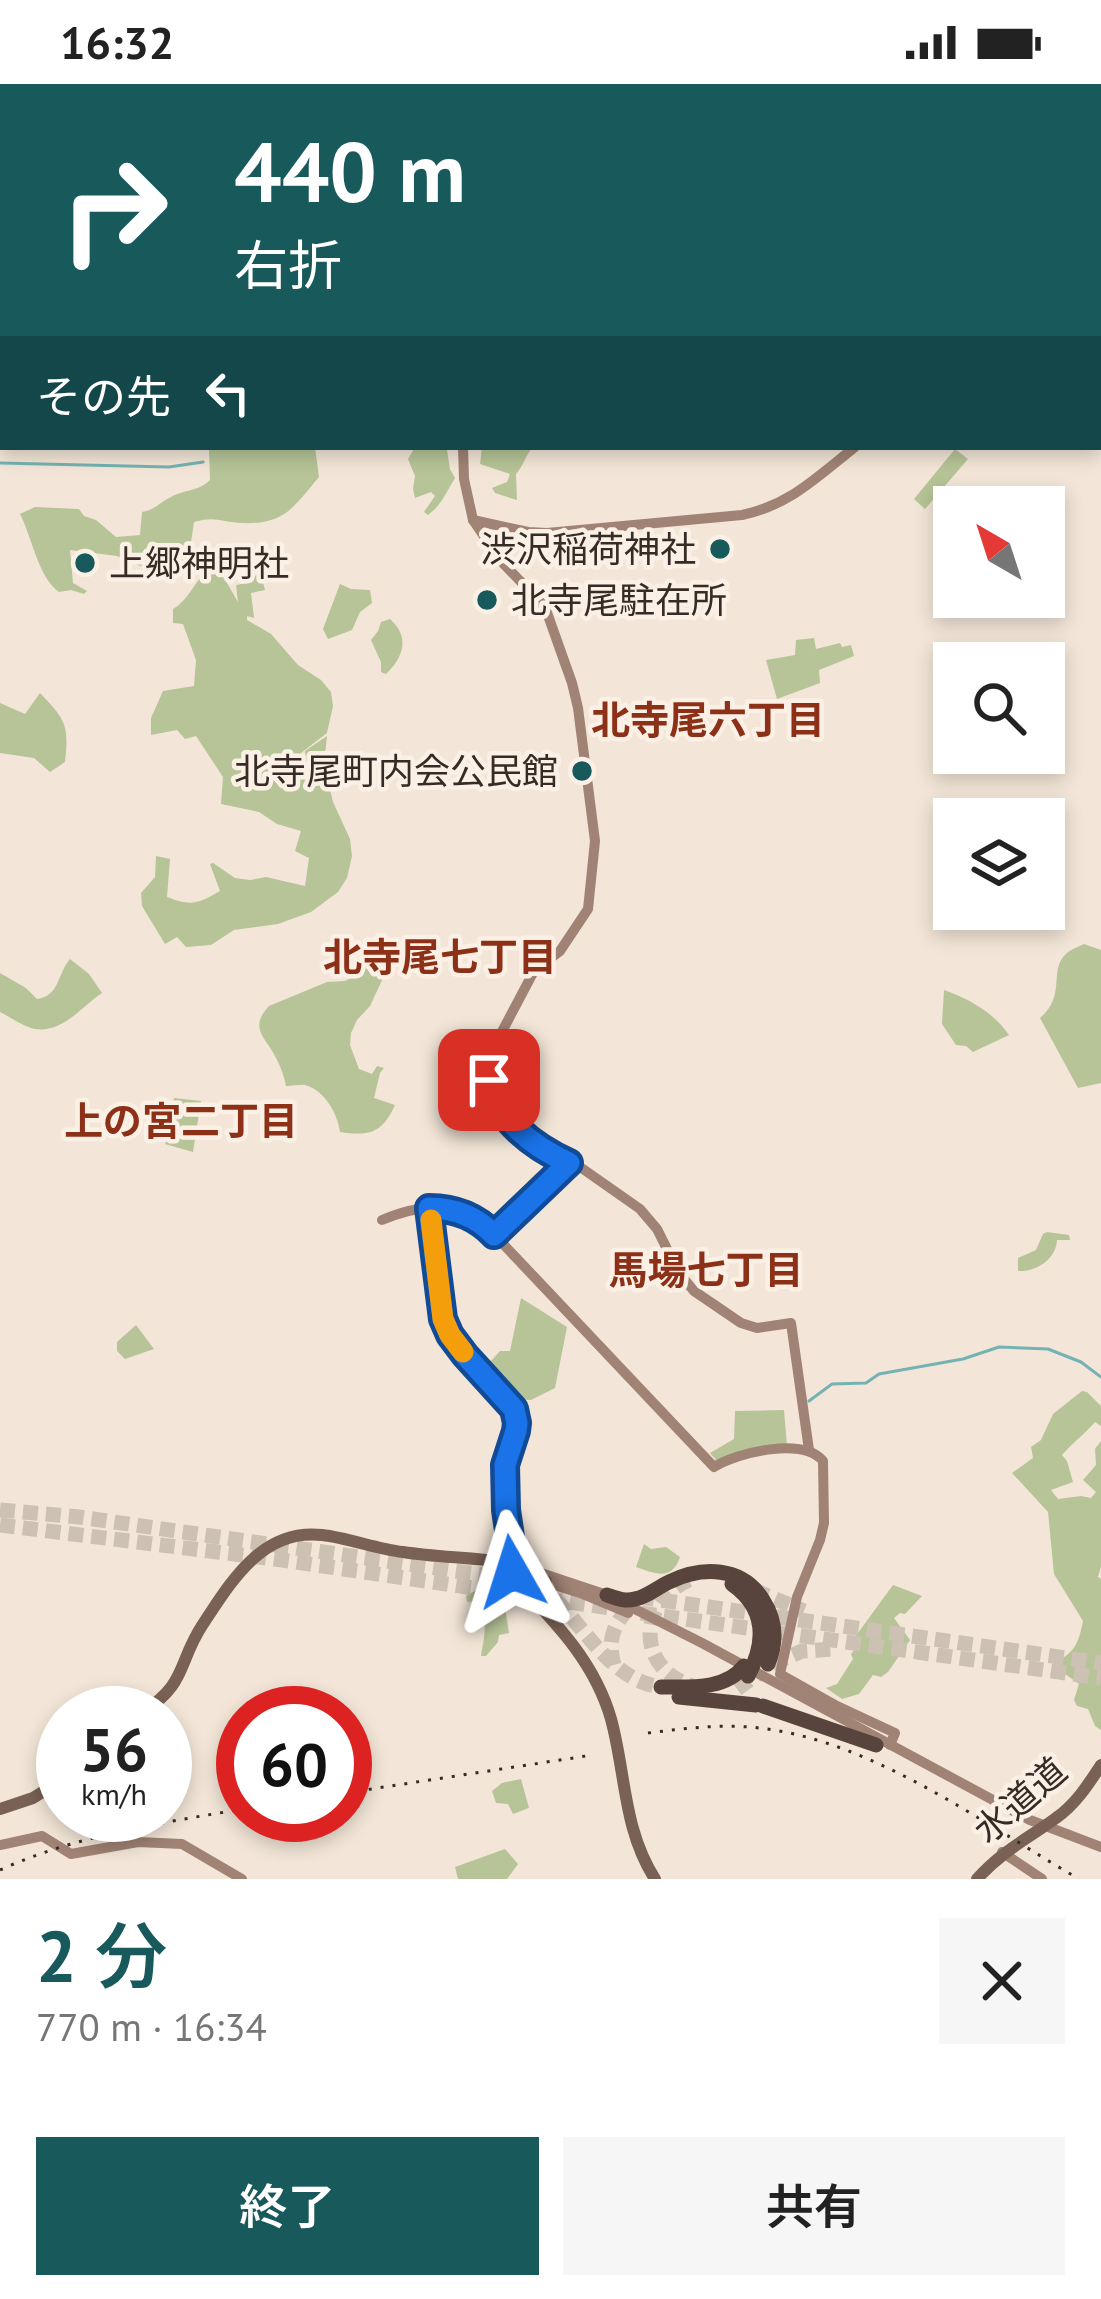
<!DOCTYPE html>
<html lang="ja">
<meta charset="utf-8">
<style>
:root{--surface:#fff;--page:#f6f6f6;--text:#222;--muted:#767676;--accent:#18595c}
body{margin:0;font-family:"PT Sans","Noto Sans JP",sans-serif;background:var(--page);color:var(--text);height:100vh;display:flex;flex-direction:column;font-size:45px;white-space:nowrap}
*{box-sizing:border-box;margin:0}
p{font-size:39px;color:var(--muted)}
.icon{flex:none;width:66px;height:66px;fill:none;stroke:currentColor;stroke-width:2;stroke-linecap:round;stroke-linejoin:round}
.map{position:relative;height:1795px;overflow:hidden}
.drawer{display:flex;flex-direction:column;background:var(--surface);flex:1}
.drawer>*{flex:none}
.banner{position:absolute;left:0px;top:0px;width:1101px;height:366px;box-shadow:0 6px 18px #0003;background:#18595c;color:#fff;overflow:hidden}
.needle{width:78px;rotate:321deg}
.fabs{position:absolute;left:933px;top:402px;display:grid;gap:24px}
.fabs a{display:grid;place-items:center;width:132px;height:132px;border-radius:0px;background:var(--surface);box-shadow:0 6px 18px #0003;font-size:60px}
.speed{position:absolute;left:36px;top:1602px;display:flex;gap:24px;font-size:60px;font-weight:700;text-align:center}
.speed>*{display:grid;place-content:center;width:156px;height:156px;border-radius:50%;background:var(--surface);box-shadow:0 6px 18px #0003;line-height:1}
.speed small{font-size:30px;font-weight:400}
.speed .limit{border:18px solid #d22;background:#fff;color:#111}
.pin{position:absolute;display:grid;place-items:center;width:102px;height:102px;color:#fff;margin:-51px;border-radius:24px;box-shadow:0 6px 18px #0006}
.me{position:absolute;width:132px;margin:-66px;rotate:354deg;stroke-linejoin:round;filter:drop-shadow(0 0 9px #0008)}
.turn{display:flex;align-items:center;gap:42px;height:252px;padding:0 36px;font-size:54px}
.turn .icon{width:156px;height:156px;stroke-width:2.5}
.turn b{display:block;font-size:84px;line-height:102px}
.then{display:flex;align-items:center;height:114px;padding:0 36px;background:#0003;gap:24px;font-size:45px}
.round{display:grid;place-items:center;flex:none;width:126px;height:126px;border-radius:0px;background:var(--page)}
.headline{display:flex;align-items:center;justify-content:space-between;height:204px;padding:0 36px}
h1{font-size:72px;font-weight:600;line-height:90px;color:var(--accent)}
.action{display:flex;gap:24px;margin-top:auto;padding:24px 36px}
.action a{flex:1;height:138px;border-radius:0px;background:var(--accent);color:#fff;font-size:48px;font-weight:600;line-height:138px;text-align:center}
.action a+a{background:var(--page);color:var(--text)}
.status{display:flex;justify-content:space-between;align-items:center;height:84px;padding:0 60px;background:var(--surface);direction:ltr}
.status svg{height:33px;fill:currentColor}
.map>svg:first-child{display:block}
.green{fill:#b6c497}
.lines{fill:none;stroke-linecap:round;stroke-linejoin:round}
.stream{stroke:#75b2b3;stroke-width:3}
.highway-tunnel{stroke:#cdc1b4;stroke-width:15;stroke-dasharray:15 8;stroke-linecap:butt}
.secondary{stroke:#a08374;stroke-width:10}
.primary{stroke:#7a6155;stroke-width:12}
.highway{stroke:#58443c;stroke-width:15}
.rail{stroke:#372b26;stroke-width:3;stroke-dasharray:3 9;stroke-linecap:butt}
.route-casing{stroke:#114b97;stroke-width:30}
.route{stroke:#1a73e8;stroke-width:21}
.slow{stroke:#f59e0b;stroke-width:21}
.poi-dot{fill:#18595c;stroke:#fbf0e5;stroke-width:4.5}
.labels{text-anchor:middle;stroke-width:9;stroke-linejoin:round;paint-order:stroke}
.poi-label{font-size:36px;fill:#372b26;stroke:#fbf0e5;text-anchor:end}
.street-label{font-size:36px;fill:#372b26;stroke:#fbf0e5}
.neighbourhood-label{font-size:39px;font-weight:bold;fill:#8d3018;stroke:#fbf0e5}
</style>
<div class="status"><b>16:32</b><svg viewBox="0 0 49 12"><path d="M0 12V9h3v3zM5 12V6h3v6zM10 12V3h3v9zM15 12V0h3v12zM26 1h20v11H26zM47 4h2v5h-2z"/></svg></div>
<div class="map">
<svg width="1101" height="1795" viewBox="0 0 1101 1795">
<rect width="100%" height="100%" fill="#f3e6d8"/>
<g class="green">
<polygon points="346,0 565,0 566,3 348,3"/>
<path d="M315,363L319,393C293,424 284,441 241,439C219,438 217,432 194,438L188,479L145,484L117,472L70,466L73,499L87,507L84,510L71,506L59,508C38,493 32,453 20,430L35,423L79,425L84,432L96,436L116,453L140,451L142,428C155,426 159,419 171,413C185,405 198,408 210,396L209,364Z"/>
<path d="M415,363L447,366L450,385L455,394C446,408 442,421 428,431L424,428L435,412L431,408L415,414L413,405L415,392L408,375Z"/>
<path d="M482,363H533C525,372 524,381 516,390L517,416L495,409L492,404L507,398L510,390L480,380Z"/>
<polygon points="955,365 968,375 925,425 914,415"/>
<path d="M209,485L223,492L238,518L236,501L247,499L260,488L265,506L251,509L254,534L247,532V536L271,550L298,581L321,596L331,608L333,622L327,649L301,669L306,674L305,667L327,652L324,679L333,718L350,755L352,772L347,794L338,808L311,828L278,840L234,846L211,861L186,863L177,853L165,860L142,822L141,809L155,793L156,772L170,775L167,813C192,823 199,819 220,807L210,780L213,779L235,794L250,796L266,793L305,802L309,774L295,767L301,747L277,740L259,728L221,720L223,693L196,652L185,655L177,646L151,651V634L163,607L194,602L196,576L183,540L173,539V525C190,515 194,497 209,485Z"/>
<polygon points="340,500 351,505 370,506 372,519 360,528 352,546 328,555 323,545"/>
<path d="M390,535C410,553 404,573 386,590L381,588V578L371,556L378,547L381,538Z"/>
<polygon points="814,554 816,565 840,559 842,563 851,561 854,572 819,586 820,599 777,615 766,576 795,571 796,556"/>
<path d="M40,609C66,636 69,641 65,678L50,688L34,674L0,669V619L25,630Z"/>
<path d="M1084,860L1101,866V999L1078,1004L1040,934C1067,911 1048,886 1066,870C1071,865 1078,863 1084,860Z"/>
<path d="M368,864L384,867V873L399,872L391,877L370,922L357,936L351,949L350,961L359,985L372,990L377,982L384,984L380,989L374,1014L395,1021C382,1050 369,1052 340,1048C338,1031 325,1006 305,1001C299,1000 292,1002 286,1002C284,992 281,983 276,974C266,953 248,945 269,922L327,898L345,897L357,891L364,883Z"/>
<path d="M70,875L89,890L102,909C81,923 63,949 35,945C24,943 10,933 0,928V889L26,904L37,915C60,912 57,890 70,875Z"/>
<path d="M944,906C969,915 993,928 1009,951L973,968L966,962L956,961L942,940Z"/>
<polygon points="174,1014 201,1017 193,1068 165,1060 168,1055 160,1040 169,1037"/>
<path d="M1047,1148L1069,1151L1070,1156H1057C1056,1175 1037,1188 1018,1187V1174L1036,1166L1043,1150Z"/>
<polygon points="521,1214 567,1243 555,1304 531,1316 516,1315 476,1274 481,1267 491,1277 500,1267 510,1267"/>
<polygon points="136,1241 154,1265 125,1275 117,1267 117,1258"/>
<path d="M1082,1307L1087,1308L1101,1322V1342L1095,1338C1084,1351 1073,1358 1062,1371L1067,1377L1073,1398L1051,1406L1058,1415L1081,1412L1091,1414L1096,1408L1083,1396L1096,1381L1095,1365L1101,1357V1482L1098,1493L1101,1495V1646L1095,1642L1088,1625L1077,1622L1074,1616L1079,1600L1057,1584L1058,1577C1076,1567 1079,1557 1083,1537L1054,1490L1048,1428L1012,1389L1033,1374L1031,1363L1041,1356L1053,1330Z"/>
<polygon points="784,1326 787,1362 748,1365 716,1376 710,1369 734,1355 735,1327"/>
<path d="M644,1460L651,1465L666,1463L680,1473C672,1498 654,1489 636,1483Z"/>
<path d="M492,1497L509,1509L504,1518L509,1549L499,1551L498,1558L486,1572H481C484,1554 490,1532 476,1517L467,1518L466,1512Z"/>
<polygon points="893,1501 922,1512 905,1530 900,1529 894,1534 910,1556 888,1588 881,1593 873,1591 859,1610 842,1615 826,1604 837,1600 853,1575 851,1570 855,1565 850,1560"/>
<polygon points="521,1695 529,1724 513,1730 508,1720 496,1719 492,1707 502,1699"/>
<polygon points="505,1765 518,1780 507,1795 458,1795 455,1783"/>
</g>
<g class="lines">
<g class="stream">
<polyline points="0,379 169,383 203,378"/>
<polyline points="809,1317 832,1300 866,1299 879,1290 963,1275 999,1263 1048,1265 1081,1278 1101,1293"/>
</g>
<g class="highway-tunnel">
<polyline points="0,1426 79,1433 526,1497"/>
<polyline points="0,1441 282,1476 617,1525"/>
<path d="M689,1496C637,1519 636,1584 692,1602"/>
<polyline points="754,1506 804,1527"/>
<polyline points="639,1513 1101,1579"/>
<path d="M557,1517C588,1549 614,1597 661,1603"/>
<polyline points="641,1529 1101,1594"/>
<polyline points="772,1580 802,1567 835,1565"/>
<path d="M614,1581C607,1557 613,1538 632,1522"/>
<polyline points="737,1605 762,1587"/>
</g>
<g class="secondary">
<polyline points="335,0 338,3"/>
<polyline points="5,3 9,0"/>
<polyline points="1098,204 1101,203"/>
<polyline points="463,363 464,395 473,436 500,476 545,523 572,599 578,624 595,757 588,825 560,867 534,887 497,957 489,996 494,1014 508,1036 547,1068 583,1085 640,1125 657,1145 679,1189 694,1207 741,1239 757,1244 791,1239 809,1366"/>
<path d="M473,436L528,448L547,449L742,431C790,421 817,393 855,363"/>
<polyline points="429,1124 443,1235 450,1251 465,1271 514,1326 516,1347 505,1381 506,1426 514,1480 607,1511 702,1559 1030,1736 1101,1763"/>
<path d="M382,1136C423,1119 448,1119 487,1143L714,1383C739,1368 803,1353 823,1377L824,1439L820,1456L797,1513L780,1590L837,1622L895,1649L890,1661"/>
<polyline points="494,1151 569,1079"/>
<polyline points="513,1488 580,1509 628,1529"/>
<polyline points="0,1761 42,1752 71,1770 138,1758 182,1760 242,1795"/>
<polyline points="1002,1768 1042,1795"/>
</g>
<g class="primary">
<polyline points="534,1516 537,1506 546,1497"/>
<path d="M141,1629C188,1600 177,1579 203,1540C231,1498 262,1444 322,1451C349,1454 376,1465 403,1468C441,1474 477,1473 514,1480L513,1488L518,1499C557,1540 595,1579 611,1635C626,1690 623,1745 655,1795"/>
<polyline points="0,1725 33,1714 63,1695"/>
<path d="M977,1795C1002,1767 1026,1756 1056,1734C1075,1721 1088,1701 1101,1681"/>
</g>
<g class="highway">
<path d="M732,1500C766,1524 766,1558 748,1592"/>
<path d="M607,1511C616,1514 625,1518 635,1515C647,1513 658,1503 669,1498C702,1482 742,1482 763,1516C776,1536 777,1558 768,1580"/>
<path d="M661,1603C690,1603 726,1606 744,1582"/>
<polyline points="679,1613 756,1621"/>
<polyline points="763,1622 876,1661"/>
</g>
<g class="rail">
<path d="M648,1649C688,1644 727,1639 767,1645C877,1660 984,1740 1079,1795"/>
<polyline points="345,1709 586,1672"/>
<path d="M0,1786C77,1751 161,1739 243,1725"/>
</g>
</g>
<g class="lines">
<defs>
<path id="route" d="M489,996C497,1036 534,1063 569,1079L494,1151C476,1132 455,1124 429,1124L443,1235L450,1251L465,1271L514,1325L517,1339L516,1347L505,1381L506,1426L514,1480L512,1488"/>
</defs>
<use href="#route" class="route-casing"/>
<use href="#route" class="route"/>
<polyline class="slow" points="431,1136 443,1235 450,1251 463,1268"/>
</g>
<g class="poi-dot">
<circle cx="720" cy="465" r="12"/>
<circle cx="85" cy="479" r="12"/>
<circle cx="487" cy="516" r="12"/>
<circle cx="582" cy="687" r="12"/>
</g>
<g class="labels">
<g class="poi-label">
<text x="696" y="478">渋沢稲荷神社</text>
<text x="109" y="492" text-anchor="start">上郷神明社</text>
<text x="511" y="529" text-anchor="start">北寺尾駐在所</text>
<text x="558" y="700">北寺尾町内会公民館</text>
</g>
<g class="street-label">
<text transform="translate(1020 1716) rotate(-41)" y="13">水道道</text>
</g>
<g class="neighbourhood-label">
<text x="708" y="650">北寺尾六丁目</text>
<text x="440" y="887">北寺尾七丁目</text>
<text x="181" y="1051">上の宮二丁目</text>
<text x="706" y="1200">馬場七丁目</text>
</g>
</g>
</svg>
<div class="fabs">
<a><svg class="needle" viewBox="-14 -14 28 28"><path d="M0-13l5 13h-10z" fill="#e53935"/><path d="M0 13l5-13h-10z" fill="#767676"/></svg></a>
<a><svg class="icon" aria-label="search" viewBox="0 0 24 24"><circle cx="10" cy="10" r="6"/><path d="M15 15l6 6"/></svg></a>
<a><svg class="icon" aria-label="layers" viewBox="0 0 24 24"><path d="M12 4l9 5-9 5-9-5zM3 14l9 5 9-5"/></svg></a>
</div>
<div class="speed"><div>56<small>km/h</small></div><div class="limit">60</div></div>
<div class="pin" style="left:489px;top:996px;background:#d93025"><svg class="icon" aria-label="arrive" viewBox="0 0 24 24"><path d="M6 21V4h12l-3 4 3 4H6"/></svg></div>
<svg class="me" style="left:512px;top:1488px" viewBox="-20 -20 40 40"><path d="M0-17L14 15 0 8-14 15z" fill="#1a73e8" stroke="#fff" stroke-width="4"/></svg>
<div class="banner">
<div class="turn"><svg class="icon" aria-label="right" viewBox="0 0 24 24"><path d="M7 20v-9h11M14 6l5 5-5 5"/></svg><div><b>440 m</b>右折</div></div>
<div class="then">その先<svg class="icon" aria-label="left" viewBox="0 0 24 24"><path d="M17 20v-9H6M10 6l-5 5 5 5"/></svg></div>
</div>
</div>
<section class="drawer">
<div class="headline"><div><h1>2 分</h1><p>770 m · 16:34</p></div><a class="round"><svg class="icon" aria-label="close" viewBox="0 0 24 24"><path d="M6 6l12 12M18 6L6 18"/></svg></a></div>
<div class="action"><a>終了</a><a>共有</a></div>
</section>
